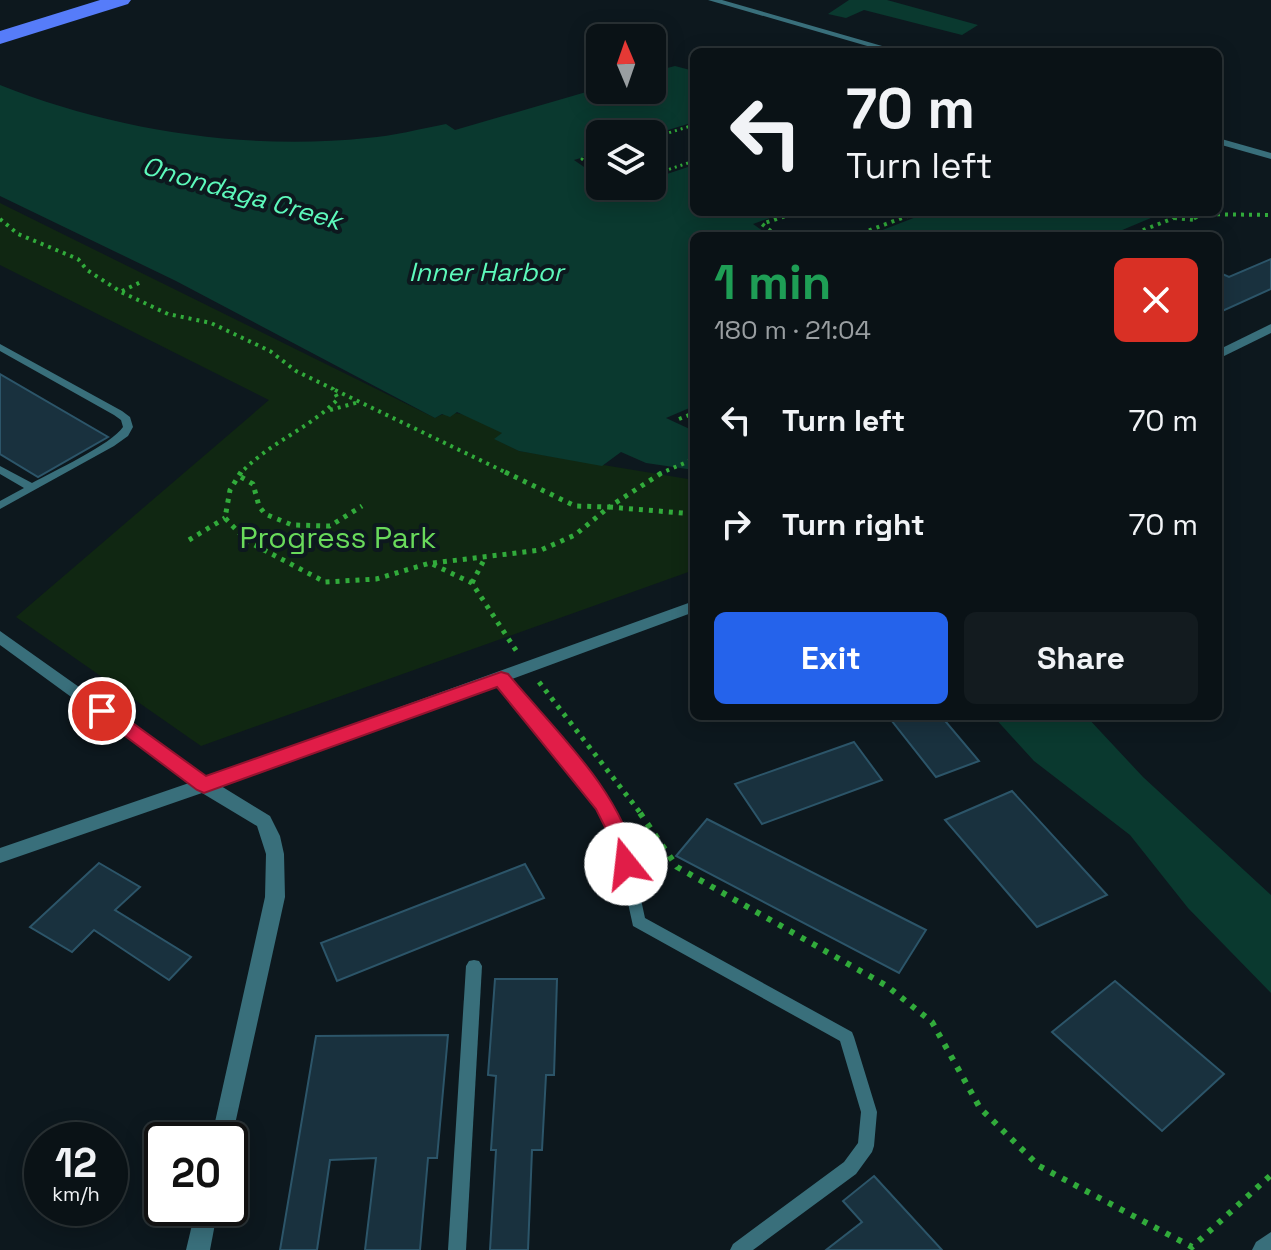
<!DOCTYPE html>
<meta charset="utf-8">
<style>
:root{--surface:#0a1216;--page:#131b1f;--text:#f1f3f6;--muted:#999ea1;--line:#2a3235;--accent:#2563eb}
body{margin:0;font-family:"Space Grotesk",sans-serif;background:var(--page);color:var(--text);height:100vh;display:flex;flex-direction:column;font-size:30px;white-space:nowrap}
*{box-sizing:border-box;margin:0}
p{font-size:26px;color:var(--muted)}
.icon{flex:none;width:44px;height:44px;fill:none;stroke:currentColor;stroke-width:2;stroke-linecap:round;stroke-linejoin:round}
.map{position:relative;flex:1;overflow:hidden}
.details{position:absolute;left:690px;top:232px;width:532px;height:488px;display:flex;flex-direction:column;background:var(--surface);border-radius:12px;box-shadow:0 4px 20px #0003,0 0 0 2px var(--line)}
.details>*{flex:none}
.guide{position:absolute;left:690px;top:48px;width:532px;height:168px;border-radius:12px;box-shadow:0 4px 20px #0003,0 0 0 2px var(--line);background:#0a1216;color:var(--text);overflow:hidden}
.needle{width:52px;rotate:358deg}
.buttons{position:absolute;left:586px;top:24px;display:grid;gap:16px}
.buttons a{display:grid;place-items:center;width:80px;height:80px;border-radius:12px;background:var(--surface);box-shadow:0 4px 20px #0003,0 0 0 2px var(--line);font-size:40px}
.speed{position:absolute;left:24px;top:1122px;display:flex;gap:16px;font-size:40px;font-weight:700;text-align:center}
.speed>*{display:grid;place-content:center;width:104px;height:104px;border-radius:50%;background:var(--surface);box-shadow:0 4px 20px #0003,0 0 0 2px var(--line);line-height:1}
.speed small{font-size:20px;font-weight:400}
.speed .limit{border:4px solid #111;border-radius:12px;background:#fff;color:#111}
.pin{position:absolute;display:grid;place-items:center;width:68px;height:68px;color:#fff;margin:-34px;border:4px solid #fff;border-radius:50%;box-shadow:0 2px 8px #0007}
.me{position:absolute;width:88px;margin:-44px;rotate:344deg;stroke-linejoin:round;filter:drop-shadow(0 0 6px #0008)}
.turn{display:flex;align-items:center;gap:28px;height:168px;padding:0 24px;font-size:36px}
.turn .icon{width:104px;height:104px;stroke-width:2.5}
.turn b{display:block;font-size:56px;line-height:68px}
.round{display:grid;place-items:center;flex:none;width:84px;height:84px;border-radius:12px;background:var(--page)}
.headline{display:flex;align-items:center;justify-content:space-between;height:136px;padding:0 24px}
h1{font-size:48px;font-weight:700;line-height:60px;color:#1e9e55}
.cta{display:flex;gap:16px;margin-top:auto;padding:16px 24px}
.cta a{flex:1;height:92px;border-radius:12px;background:var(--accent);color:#fff;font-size:32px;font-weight:700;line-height:92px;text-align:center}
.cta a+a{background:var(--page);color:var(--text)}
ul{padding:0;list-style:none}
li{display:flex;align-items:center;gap:24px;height:104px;padding:0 24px}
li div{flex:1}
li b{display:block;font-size:30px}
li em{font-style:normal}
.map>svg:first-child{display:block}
.green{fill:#102712}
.water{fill:#0a392f}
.building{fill:#19313e;stroke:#2c5569;stroke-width:2}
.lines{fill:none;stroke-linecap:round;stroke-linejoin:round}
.path-far3{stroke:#31ab3b;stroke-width:3;stroke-dasharray:2 4;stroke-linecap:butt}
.path-far2{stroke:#31ab3b;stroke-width:4;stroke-dasharray:3 5;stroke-linecap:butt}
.path-far1{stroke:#31ab3b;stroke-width:5;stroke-dasharray:4 6;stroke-linecap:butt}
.path{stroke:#31ab3b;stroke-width:6;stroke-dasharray:5 8;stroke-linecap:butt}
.service{fill:#396f7b;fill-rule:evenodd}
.tertiary{fill:#396f7b;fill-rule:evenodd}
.primary{fill:#567cf9;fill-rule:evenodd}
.route{fill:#e11d48;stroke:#92132f;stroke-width:2}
.labels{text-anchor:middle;stroke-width:8;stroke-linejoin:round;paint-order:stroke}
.far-water-label{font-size:26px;font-style:italic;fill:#5df9bb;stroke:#0d181e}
.park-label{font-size:30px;fill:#69da5b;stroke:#0d181e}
</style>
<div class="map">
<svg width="1271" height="1250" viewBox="0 0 1271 1250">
<rect width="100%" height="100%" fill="#0d181e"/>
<path class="green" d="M0,203L435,418C457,404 482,423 503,433L495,439L519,451L694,480V570L201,746L16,617L269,400L0,265Z"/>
<g class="water">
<polygon points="849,0 887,0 978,25 962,35 864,10 846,18 828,14"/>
<path d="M675,66L694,71V122L652,135L600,134V152L574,160L600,178V186C618,186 633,186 652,186V179L694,165V212H787L753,224L770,236H694V406L666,418L694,431V470L646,463L621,452L602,466L519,451L494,439L502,433L457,412L450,417L442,414L435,418L176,281L0,196V85C112,130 247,151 367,138C393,136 420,129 446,124L455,130L600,88L652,90V72Z"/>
<polygon points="929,212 1148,212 1158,215 1108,236 867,236"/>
<polygon points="993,716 1086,716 1143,777 1271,895 1271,993 1188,908 1130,835 1034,761"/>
</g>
<g class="building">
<polygon points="1271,259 1271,289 1218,313 1218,272 1229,277"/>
<polygon points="0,374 108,437 38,477 0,454"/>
<polygon points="888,716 941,716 979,761 936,777"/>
<polygon points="854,742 882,780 762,824 735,784"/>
<polygon points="1012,791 1107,895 1037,927 945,820"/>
<polygon points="707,819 926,930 899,973 676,856"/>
<polygon points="99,863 140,887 115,910 191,957 169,980 94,930 72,952 30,927"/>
<polygon points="525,864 544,898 337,981 321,943"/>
<polygon points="495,979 557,979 554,1075 546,1075 542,1150 532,1150 528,1250 490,1250 496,1150 491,1150 496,1076 488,1075"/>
<polygon points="1115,981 1224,1074 1162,1131 1052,1032"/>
<polygon points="448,1035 437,1158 428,1158 420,1250 365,1250 376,1158 330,1160 317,1250 280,1250 316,1036"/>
<polygon points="874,1176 942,1250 826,1250 862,1222 843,1201"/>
</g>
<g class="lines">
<g class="path-far3">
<polyline points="652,138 694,125"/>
<polyline points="600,154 582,159 600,173"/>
<polyline points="652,175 694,161"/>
</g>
<g class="path-far2">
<polyline points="1193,214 1271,215"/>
<polyline points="1174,218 1197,220 1193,214"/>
<path d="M0,219L18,234L78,259L87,270L121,292L168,314L211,323L270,351L296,371L333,389L338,399C309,429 268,443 240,474"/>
<polyline points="777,236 762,224 797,212"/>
<polyline points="854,236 918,212"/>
<polyline points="1128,236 1174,218 1171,212"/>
<polyline points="122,291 143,281"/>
<polyline points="335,390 509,474"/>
<polyline points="330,410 359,402"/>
<polyline points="679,419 694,413"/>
<polyline points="659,474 694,459"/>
</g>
<g class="path-far1">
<polyline points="241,472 230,490 225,518 247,541 325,582 376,579 430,563 472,583 519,655"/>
<polyline points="505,472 575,506 609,507 663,472"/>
<polyline points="241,477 253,484 259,506 265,514 292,525 330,526 362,506"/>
<polyline points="189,540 225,518"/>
<polyline points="433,563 541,550 575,535 609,507 694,514"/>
<polyline points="472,583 485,558"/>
<polyline points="539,682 642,815"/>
</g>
<polyline class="path" points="640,813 677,867 887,986 932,1022 980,1108 1039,1166 1192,1247 1271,1175"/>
<g class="service">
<path d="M0,344L122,411L130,417L133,427L128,436L114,446L0,509V501L24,488L0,474V466L32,483C52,472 112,444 123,427L121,420L114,415L0,351Z"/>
<polygon points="501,675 505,676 609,800 627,835 645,918 852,1032 854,1037 877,1112 874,1146 872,1152 856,1174 753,1250 730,1250 733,1244 844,1162 858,1143 861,1112 840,1041 633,926 613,835 599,807 497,682 495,679 497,676"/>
<polygon points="474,960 479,961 482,966 466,1250 448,1250 466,966 469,961"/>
</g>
<g class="tertiary">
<polygon points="708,0 722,0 903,52 888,52"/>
<polygon points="1218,138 1271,153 1271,159 1218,144"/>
<polygon points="1271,324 1271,333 1218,359 1218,350"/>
<polygon points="694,601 694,612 221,786 270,816 280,836 284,854 285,897 230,1147 230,1140 211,1140 265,897 266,854 257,826 202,793 0,863 0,848 189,783 0,645 0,631 206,777"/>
<polygon points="196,1208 218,1208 210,1250 186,1250"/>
<polygon points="1271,1232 1271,1250 1252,1250 1256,1242"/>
</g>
<polygon class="primary" points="100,0 131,0 128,4 0,44 0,31"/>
</g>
<path class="route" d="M501,672L508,674C556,732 620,789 637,864L634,870L626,873L618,870L609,835L596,809L497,687L204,793L197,790L92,711L102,704L109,706L206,776Z"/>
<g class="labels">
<g class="far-water-label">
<text transform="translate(242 193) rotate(16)" y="9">Onondaga Creek</text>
<text x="486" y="281">Inner Harbor</text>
</g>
<g class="park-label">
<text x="338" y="548">Progress Park</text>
</g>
</g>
</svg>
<div class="buttons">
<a><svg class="needle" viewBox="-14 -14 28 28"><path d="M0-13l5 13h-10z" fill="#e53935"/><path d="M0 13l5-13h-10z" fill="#999ea1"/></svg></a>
<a><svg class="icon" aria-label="layers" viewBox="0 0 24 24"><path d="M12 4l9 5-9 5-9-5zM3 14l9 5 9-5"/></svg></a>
</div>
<div class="speed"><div>12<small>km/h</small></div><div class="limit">20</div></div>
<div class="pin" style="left:102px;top:711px;background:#d93025"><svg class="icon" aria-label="arrive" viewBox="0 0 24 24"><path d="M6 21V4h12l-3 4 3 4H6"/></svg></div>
<svg class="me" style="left:626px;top:864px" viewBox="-20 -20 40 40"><circle r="19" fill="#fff"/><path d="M0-13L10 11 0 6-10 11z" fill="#e11d48"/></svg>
<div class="guide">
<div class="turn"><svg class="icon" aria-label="left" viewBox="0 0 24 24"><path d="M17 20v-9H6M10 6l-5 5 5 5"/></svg><div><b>70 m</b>Turn left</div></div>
</div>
<section class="details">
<div class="headline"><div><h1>1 min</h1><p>180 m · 21:04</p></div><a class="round" style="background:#d93025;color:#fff"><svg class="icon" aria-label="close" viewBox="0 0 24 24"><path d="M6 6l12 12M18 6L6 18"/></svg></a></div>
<ul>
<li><svg class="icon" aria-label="left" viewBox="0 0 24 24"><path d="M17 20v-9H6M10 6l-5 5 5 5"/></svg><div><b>Turn left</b></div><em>70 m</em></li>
<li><svg class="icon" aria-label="right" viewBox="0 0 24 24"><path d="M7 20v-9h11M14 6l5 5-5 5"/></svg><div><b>Turn right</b></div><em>70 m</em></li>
</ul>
<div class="cta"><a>Exit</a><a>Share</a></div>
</section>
</div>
